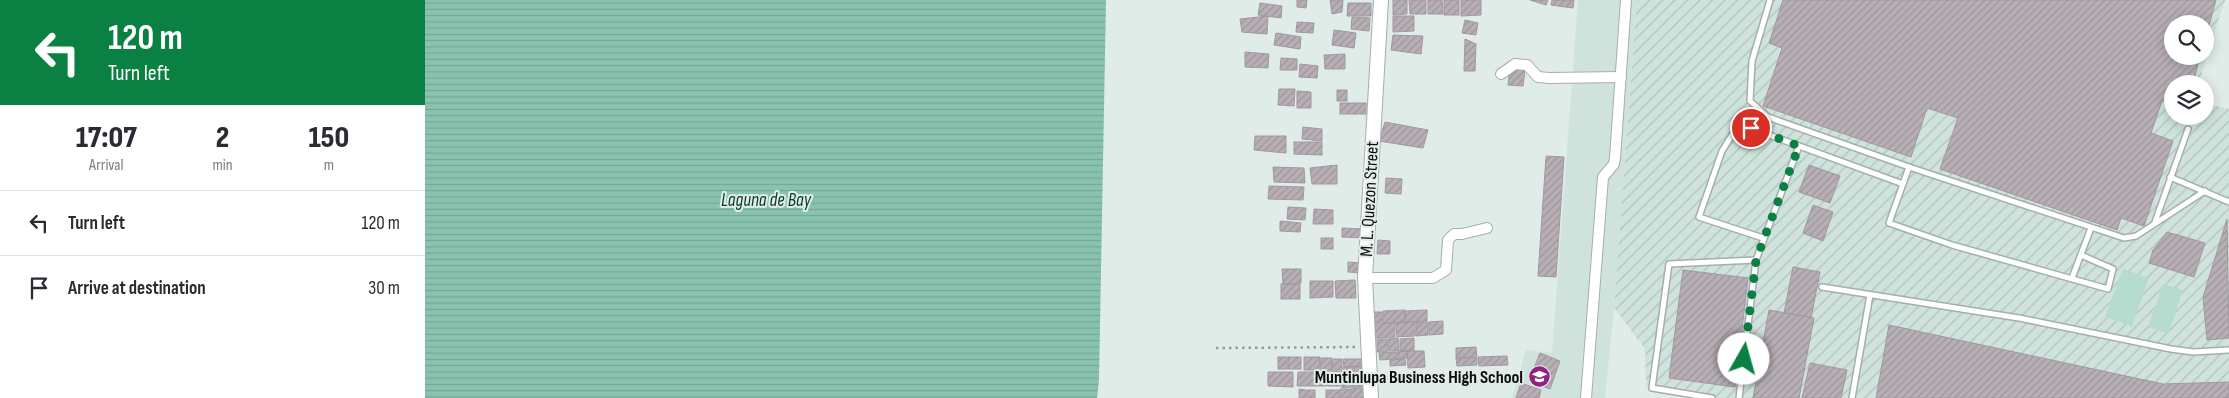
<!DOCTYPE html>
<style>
:root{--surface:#fff;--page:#f2f2f3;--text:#2b2b33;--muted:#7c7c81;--line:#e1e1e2}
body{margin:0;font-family:"Sofia Sans Condensed",sans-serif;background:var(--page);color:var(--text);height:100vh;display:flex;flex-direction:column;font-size:19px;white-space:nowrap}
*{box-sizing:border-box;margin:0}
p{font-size:16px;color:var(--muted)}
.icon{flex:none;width:28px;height:28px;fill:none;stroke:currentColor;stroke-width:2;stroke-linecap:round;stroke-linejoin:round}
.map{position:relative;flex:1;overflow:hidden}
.drawer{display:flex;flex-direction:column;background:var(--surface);width:425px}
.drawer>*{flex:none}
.banner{background:#0b8043;color:#fff;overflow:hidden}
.buttons{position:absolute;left:1739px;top:15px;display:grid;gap:10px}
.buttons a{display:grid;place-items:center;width:50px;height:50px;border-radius:50%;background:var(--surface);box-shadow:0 2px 12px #0003;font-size:25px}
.pin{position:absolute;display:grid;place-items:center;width:42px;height:42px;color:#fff;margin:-21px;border:2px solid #fff;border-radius:50%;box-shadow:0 1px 5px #0007}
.me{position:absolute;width:55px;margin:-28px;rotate:7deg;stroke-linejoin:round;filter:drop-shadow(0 0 4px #0008)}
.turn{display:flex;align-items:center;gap:18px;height:105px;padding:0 25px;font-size:22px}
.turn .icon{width:65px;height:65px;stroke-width:2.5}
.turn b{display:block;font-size:35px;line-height:42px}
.eta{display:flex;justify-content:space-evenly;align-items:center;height:85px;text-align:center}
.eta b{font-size:30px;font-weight:800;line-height:35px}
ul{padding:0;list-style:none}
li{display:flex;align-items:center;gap:15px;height:65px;padding:0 25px;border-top:1px solid var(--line)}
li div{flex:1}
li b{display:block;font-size:19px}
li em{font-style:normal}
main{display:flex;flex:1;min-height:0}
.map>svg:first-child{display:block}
.built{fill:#cfe3dc}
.industrial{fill:url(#industrial-furrows);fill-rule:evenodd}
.green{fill:#b6dbcf}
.water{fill:url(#water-rules)}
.building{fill:url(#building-hatch);stroke:#a0989e}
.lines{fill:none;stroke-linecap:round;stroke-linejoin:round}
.lane-casing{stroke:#a4afab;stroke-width:8}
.street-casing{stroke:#a4afab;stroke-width:12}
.secondary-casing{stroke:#a4afab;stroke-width:16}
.path{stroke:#939c99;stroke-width:2.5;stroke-dasharray:2.5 4;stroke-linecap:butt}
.lane{stroke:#fff;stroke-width:5}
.street{stroke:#fff;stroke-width:10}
.secondary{stroke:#fff;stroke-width:14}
.route{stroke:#0b8043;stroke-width:9;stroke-dasharray:0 16.2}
.labels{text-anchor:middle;stroke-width:4;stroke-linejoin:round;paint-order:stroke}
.street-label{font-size:18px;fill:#0a0d0c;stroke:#e0ece8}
.poi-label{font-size:18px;font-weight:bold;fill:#0a0d0c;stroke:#e0ece8;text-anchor:end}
.water-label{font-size:19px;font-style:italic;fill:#043a2d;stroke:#e0ece8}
</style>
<main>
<section class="drawer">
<div class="banner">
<div class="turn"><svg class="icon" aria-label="left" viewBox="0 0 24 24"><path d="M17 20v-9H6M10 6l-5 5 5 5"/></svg><div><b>120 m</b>Turn left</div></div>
</div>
<div class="eta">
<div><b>17:07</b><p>Arrival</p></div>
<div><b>2</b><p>min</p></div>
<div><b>150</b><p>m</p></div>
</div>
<ul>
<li><svg class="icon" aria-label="left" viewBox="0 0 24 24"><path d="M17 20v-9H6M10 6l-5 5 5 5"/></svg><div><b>Turn left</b></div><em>120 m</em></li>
<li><svg class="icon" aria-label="arrive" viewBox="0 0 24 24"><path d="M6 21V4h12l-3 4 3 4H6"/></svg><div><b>Arrive at destination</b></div><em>30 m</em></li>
</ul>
</section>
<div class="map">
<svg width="1804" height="398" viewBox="0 0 1804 398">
<defs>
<pattern id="industrial-furrows" width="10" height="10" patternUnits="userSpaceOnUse" patternTransform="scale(1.25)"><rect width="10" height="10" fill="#cfe3dc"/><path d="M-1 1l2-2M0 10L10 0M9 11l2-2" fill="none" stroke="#b0c2bc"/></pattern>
<pattern id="water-rules" width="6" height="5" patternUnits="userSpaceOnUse" patternTransform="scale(1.25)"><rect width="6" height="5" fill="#89c3b0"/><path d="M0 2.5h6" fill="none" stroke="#75a696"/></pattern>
<pattern id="building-hatch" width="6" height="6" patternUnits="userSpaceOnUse" patternTransform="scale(1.25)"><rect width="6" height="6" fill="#b7afb5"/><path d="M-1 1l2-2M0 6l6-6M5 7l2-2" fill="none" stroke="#9c959a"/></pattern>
</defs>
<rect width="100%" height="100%" fill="#e0ece8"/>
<polygon class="built" points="1153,0 1212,0 1189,308 1180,398 1087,398 1101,350 1127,353"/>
<path class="industrial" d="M1212,0H1800L1773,84H1748V116H1780V103L1804,109V398H1271L1221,388L1220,349L1189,308ZM1748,24H1780V56H1748Z"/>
<g class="green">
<polygon points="1698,269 1724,278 1707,326 1680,317"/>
<polygon points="1738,284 1758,290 1743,334 1723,327"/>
</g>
<polygon class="water" points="0,0 681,0 674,380 672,398 0,398"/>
<g class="building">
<polygon points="872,0 882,0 881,8 872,7"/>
<polygon points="905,0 918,0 917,12 907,14"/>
<polygon points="968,0 982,0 982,14 968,15"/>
<polygon points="984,0 1001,0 1001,14 985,14"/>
<polygon points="1003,0 1017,0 1018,14 1003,14"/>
<rect x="1019" y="0" width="15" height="15"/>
<polygon points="1036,0 1056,0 1056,15 1036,16"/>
<polygon points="1105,0 1123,0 1121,5"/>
<polygon points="1127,0 1149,0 1148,8 1126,5"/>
<polygon points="1358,0 1791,0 1780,40 1780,24 1748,24 1748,56 1775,56 1768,84 1748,84 1748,104 1737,101 1726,133 1748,141 1719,226 1696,218 1692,230 1515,169 1533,118 1502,108 1486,157 1338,106 1357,48 1344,43"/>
<polygon points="835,3 857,6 856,18 833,15"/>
<polygon points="923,3 946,3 946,16 922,16"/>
<polygon points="843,16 842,34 817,32 815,19"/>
<polygon points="968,16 989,16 989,31 968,32"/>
<polygon points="927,17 945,18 944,31 926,29"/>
<polygon points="1040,20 1053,23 1051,35 1037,33"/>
<polygon points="872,22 889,23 888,33 871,32"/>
<polygon points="909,30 931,33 929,48 907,45"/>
<polygon points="851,33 876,37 875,49 849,45"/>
<polygon points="968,35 998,36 996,54 966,50"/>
<polygon points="1040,39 1051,44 1050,71 1039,71"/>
<polygon points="820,52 844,54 843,68 820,67"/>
<polygon points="920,54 920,69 900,69 899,55"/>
<polygon points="856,58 872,59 872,70 855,70"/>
<polygon points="875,64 893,66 892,78 874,77"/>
<polygon points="1085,68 1100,70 1098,86 1083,85"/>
<polygon points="854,89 870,89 869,106 853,105"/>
<rect x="912" y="90" width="10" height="11"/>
<polygon points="872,91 886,92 886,108 872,108"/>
<rect x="915" y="103" width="26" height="11"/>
<polygon points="960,122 1003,130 998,148 954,141"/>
<polygon points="878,127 897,129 897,141 877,139"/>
<polygon points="830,136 861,136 861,153 829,150"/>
<polygon points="869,142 897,142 897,155 869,154"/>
<polygon points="1121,156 1139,157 1131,277 1113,276"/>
<polygon points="912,165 912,184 887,184 885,168"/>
<polygon points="1384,165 1415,176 1405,203 1374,192"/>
<polygon points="848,167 879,168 880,183 849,182"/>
<polygon points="961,178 977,179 976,194 960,193"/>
<polygon points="844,186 879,187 878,200 843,199"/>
<polygon points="1388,205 1408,212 1398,241 1378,233"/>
<polygon points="863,207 881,208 880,220 862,219"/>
<polygon points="889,209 908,210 908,224 888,224"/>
<polygon points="1802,219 1804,338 1782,340 1778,297"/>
<polygon points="855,221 876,223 875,232 855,231"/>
<polygon points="917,228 939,229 939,238 917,237"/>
<polygon points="1742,232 1780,243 1769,277 1724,263 1728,250"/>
<rect x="896" y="238" width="12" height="11"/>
<polygon points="953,240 965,241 965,254 952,254"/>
<polygon points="923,262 936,263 935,273 923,272"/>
<polygon points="1368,267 1395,272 1386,318 1359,313"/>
<polygon points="857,269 876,269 876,283 858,284"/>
<polygon points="1258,270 1323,278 1310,387 1244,378"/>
<polygon points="930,280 931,298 911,298 910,281"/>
<polygon points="885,281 908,281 908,297 885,298"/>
<rect x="856" y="284" width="19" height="15"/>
<polygon points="980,310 980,322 958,323 958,311"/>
<polygon points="1002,310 1002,321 981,322 980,311"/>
<polygon points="1344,310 1389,318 1374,398 1328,398"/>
<polygon points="949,312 957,312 957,322 949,323"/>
<polygon points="1018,321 1018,334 1004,335 1004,322"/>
<polygon points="990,322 990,336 972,337 971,323"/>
<polygon points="991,322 1003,322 1003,335 991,336"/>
<polygon points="970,323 970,337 950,338 950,324"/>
<polygon points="1464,325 1738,384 1804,382 1804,398 1451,398"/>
<polygon points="973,338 974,351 963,351 963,339"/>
<polygon points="989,338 989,351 975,351 975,339"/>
<rect x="952" y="339" width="10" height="13"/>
<polygon points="1051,347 1052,357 1031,358 1031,348"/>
<polygon points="982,351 999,351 1000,367 983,368"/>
<polygon points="982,351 982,358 972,359 972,352"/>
<polygon points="971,352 971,359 955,360 954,353"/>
<polygon points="1115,353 1135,361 1125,389 1104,381"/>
<polygon points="1082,356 1083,365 1054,366 1053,357"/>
<rect x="853" y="357" width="9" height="12"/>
<rect x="863" y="357" width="13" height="12"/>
<polygon points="879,357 895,357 894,370 879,370"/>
<polygon points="896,358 907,358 906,371 895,371"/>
<polygon points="1031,358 1052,358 1052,365 1032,366"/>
<polygon points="908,359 917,359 917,373 907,373"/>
<polygon points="918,359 939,359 939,366 919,367"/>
<polygon points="980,359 981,365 965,366 965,360"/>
<polygon points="1385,363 1422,370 1416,398 1377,398"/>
<rect x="918" y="367" width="10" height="8"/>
<rect x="929" y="367" width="11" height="8"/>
<polygon points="843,372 868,372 868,387 843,386"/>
<polygon points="873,372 902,372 902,386 872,386"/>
<rect x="903" y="375" width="13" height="11"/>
<polygon points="917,376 925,376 926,387 917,388"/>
<polygon points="926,376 940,376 940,387 927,387"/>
<polygon points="1096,383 1116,390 1114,398 1091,398"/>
<polygon points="926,388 941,388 942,398 926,398"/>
<polygon points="874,389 881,390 881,398 874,398"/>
<rect x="915" y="389" width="10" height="9"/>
<rect x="882" y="390" width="8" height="8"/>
<rect x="901" y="390" width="13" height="8"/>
</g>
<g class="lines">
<defs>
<g id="lane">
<polyline points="1345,0 1327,61 1325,101 1343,117 1484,167 1699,238 1711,236 1780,191"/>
<polyline points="1484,167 1464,223 1527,245 1683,289 1688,269 1656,255"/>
<polyline points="1745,177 1804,202"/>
<polyline points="1730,222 1763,129"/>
<polyline points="1338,238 1274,217 1297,151 1314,124 1478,184"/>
<polyline points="1647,278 1666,228"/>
<polyline points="1397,287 1594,318 1746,349 1768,352 1804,350"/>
<polyline points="1287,398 1227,388 1244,264 1331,260"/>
<polyline points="1314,398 1331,260 1374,146"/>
<polyline points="1427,398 1445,295"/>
</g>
<g id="street">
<polyline points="1076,74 1090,64 1102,65 1113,77 1124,78 1196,77"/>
<polyline points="940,278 1008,278 1021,270 1023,240 1029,234 1037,234 1062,228"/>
<polyline points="1161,398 1178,177 1189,164 1190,158 1201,0"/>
</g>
<polyline id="secondary" points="946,398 940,278 956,0"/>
</defs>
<use href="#lane" class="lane-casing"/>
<use href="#street" class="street-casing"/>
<use href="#secondary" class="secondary-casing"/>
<polyline class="path" points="791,348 931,347"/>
<use href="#lane" class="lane"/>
<use href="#street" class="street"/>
<use href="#secondary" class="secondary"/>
</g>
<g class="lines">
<polyline class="route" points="1319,359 1331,260 1374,146 1326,128"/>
</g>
<defs>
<symbol id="school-disc" viewBox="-11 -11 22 22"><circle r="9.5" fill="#912283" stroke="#e0ece8"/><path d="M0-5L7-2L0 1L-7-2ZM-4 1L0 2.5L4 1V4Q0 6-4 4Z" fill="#fff"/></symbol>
</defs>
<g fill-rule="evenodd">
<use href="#school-disc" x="1102" y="364" width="25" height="25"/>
</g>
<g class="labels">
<g class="street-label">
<text transform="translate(944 199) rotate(-87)" y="6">M. L. Quezon Street</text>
</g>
<g class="poi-label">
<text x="1098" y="383">Muntinlupa Business High School</text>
</g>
<g class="water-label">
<text x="341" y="206">Laguna de Bay</text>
</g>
</g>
</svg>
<div class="buttons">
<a><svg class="icon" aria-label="search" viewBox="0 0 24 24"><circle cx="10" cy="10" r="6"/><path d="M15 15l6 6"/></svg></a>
<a><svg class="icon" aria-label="layers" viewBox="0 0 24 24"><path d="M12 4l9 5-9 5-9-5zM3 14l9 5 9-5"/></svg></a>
</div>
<div class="pin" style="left:1326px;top:128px;background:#d93025"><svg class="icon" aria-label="arrive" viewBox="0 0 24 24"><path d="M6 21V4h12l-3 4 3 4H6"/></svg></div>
<svg class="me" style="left:1319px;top:359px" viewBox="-20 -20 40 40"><circle r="19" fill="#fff"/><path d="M0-13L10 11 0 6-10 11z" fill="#0b8043"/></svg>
</div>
</main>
